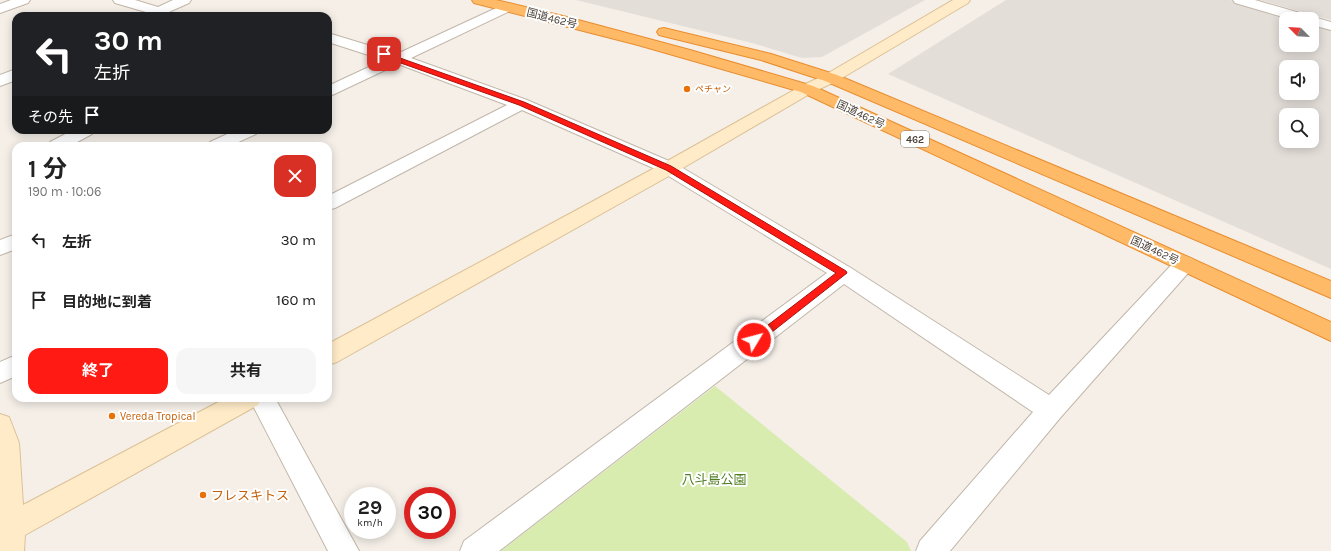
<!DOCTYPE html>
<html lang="ja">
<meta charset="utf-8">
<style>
:root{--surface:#fff;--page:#f6f6f6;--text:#222;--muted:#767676;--accent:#ff1b14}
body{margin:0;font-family:Karla,"Noto Sans JP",sans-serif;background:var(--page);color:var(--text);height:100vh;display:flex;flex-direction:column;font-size:15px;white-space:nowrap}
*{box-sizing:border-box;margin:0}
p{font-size:13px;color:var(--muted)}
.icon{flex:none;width:22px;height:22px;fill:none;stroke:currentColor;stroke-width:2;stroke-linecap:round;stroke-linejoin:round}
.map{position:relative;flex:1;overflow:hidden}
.drawer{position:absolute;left:12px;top:142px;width:320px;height:260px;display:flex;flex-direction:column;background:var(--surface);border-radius:12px;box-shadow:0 2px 10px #0003}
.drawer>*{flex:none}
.hud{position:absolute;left:12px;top:12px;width:320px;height:122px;border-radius:12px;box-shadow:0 2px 10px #0003;background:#202124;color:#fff;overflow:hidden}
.needle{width:26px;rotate:294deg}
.tools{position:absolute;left:1279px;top:12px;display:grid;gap:8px}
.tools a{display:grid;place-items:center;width:40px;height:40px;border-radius:8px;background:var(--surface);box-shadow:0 2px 10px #0003;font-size:20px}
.speed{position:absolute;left:344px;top:487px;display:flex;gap:8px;font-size:20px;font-weight:700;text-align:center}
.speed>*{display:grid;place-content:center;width:52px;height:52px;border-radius:50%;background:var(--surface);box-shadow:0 2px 10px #0003;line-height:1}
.speed small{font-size:10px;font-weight:400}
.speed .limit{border:6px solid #d22;background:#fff;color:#111}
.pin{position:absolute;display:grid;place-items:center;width:34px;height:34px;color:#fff;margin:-17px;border-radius:8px;box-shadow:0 2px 6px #0006}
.me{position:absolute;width:44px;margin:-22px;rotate:53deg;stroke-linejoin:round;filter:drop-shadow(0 0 3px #0008)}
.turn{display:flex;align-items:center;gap:14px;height:84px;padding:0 16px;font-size:18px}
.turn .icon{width:52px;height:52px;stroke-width:2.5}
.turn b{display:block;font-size:28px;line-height:34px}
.then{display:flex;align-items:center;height:38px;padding:0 16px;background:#0003;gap:8px;font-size:15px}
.round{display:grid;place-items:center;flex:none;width:42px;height:42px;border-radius:12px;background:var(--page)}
.head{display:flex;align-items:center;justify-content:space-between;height:68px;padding:0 16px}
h1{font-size:24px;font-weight:700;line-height:30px}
.action{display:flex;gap:8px;margin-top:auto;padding:8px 16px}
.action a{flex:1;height:46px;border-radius:12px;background:var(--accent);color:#fff;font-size:16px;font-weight:700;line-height:46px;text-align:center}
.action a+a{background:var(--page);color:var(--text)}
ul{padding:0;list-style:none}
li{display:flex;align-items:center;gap:12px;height:60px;padding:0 16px}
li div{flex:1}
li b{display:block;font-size:15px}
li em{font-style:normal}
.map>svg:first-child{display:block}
.industrial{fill:#e4ded9;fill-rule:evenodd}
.green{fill:#d7ecae}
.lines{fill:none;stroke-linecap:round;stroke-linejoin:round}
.street-casing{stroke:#c1b6a9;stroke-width:2}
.secondary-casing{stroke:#dbc196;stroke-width:2}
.highway-casing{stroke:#e98d2e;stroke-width:2}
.street{fill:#fff;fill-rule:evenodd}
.secondary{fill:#ffebc7;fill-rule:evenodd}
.highway{fill:#ffba68;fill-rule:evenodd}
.route{fill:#ff1b14;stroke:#a6120d}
.food-dot{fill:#e8710a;stroke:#fff;stroke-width:1.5}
.labels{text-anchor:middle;stroke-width:4;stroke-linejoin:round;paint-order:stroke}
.far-food-label{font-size:9px;fill:#c56008;stroke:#fff;text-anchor:start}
.shield{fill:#fff;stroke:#807972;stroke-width:1}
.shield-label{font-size:10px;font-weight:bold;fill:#493f36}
.street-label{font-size:11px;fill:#493f36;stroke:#fff}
.food-label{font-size:11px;fill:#c56008;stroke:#fff;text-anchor:start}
.near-park-label{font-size:13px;fill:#527f24;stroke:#fff}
.near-food-label{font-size:13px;fill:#c56008;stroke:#fff;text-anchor:start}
</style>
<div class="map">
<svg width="1331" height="551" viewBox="0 0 1331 551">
<rect width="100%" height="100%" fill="#f5efe8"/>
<g class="industrial">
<polygon points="576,0 925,0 822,57 802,58 752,43"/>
<path d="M1006,0H1230L1295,19H1286V45H1312V24L1331,29V269L888,74ZM1286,67H1312V93H1286ZM1286,115H1312V141H1286Z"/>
<polygon points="1260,0 1331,0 1331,20"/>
</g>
<polygon class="green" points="715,386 907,542 911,551 501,551"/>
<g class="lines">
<defs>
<g id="street">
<polygon points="11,0 30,0 28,3 0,13 0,4"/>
<polygon points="113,0 135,0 158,7 173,0 191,0 189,3 160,16 141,16 146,12 115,3"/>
<polygon points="1233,0 1255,0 1331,22 1331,30 1312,25 1312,19 1290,19 1235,3"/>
<polygon points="507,3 512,4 514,7 512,10 411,58 527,100 676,164 851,268 1049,395 1177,259 1185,256 1193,259 1196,264 1060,418 950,551 916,551 920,541 1033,412 844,284 499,551 460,551 464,541 827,273 662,172 522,110 335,208 328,210 328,196 507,105 398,64 328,97 328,86 384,60 328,42 328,33 397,54"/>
<polygon points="16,69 16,80 0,86 0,75"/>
<polygon points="73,130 95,130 92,134 70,146 47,146 50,142"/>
<polygon points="236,130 259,130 256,134 230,146 207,146 210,142"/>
<polygon points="16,234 16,249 0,255 0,240"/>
<polygon points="16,355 16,376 0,383 0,362"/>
<polygon points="249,398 275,398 359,551 328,551"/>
</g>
<g id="secondary">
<polygon points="953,0 970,0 968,3 837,81 813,92 676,172 337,362 328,365 328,344 662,164 801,86 825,75"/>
<polygon points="226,398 262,398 258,405 25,535 24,551 0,551 0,414 9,417 19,443 23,505"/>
</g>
<g id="highway">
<polygon points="472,0 496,0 567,17 690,50 813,86 1331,322 1331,341 801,92 638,45 474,3"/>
<polygon points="664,28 771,54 837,75 1331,281 1331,298 825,81 761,60 659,35 657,32 659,29"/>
</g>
</defs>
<use href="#street" class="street-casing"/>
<use href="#secondary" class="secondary-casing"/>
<use href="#highway" class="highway-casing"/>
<use href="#street" class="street"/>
<use href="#secondary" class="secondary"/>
<use href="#highway" class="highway"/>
</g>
<polygon class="route" points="381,53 386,53 524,102 671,166 846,271 847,273 758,343 751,343 749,340 751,338 836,273 666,170 519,105 381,56"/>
<g class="food-dot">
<circle cx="687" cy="89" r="4"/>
<circle cx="112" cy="416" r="4"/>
<circle cx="203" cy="495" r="4"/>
</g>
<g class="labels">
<g class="far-food-label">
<text x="695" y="92">ペチャン</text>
</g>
<rect class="shield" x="901" y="131" width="28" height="16" rx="3"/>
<g class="shield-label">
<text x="915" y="143">462</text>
</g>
<g class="street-label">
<text transform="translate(552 18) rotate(14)" y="4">国道462号</text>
<text transform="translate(861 114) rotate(25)" y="4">国道462号</text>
<text transform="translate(1155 250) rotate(25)" y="4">国道462号</text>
</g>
<g class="food-label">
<text x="120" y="420">Vereda Tropical</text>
</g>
<g class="near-park-label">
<text x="714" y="484">八斗島公園</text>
</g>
<g class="near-food-label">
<text x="211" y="500">フレスキトス</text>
</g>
</g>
</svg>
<div class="tools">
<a><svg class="needle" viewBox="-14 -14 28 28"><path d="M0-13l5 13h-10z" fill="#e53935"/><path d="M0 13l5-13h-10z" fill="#767676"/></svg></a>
<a><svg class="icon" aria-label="sound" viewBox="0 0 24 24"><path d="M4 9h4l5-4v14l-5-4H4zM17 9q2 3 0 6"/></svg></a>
<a><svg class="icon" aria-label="search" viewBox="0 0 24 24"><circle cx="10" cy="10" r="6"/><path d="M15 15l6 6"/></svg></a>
</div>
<div class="speed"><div>29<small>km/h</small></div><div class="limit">30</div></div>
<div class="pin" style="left:384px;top:54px;background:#d93025"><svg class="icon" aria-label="arrive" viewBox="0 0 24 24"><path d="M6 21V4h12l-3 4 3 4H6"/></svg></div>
<svg class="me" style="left:754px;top:340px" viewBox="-20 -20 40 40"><circle r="17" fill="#ff1b14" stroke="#fff" stroke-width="3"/><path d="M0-11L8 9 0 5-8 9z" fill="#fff"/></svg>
<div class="hud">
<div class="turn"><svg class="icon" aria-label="left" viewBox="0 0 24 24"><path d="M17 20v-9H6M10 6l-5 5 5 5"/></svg><div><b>30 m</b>左折</div></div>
<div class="then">その先<svg class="icon" aria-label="arrive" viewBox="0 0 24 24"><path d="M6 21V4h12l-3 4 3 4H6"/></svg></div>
</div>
<section class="drawer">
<div class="head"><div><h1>1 分</h1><p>190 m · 10:06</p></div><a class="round" style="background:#d93025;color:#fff"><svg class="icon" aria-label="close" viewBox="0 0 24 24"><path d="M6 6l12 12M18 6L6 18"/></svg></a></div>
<ul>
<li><svg class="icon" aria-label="left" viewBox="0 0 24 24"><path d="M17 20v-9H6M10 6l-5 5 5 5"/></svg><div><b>左折</b></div><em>30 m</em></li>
<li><svg class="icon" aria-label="arrive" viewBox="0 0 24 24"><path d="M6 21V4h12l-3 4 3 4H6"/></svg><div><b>目的地に到着</b></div><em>160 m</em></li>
</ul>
<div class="action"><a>終了</a><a>共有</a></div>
</section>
</div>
